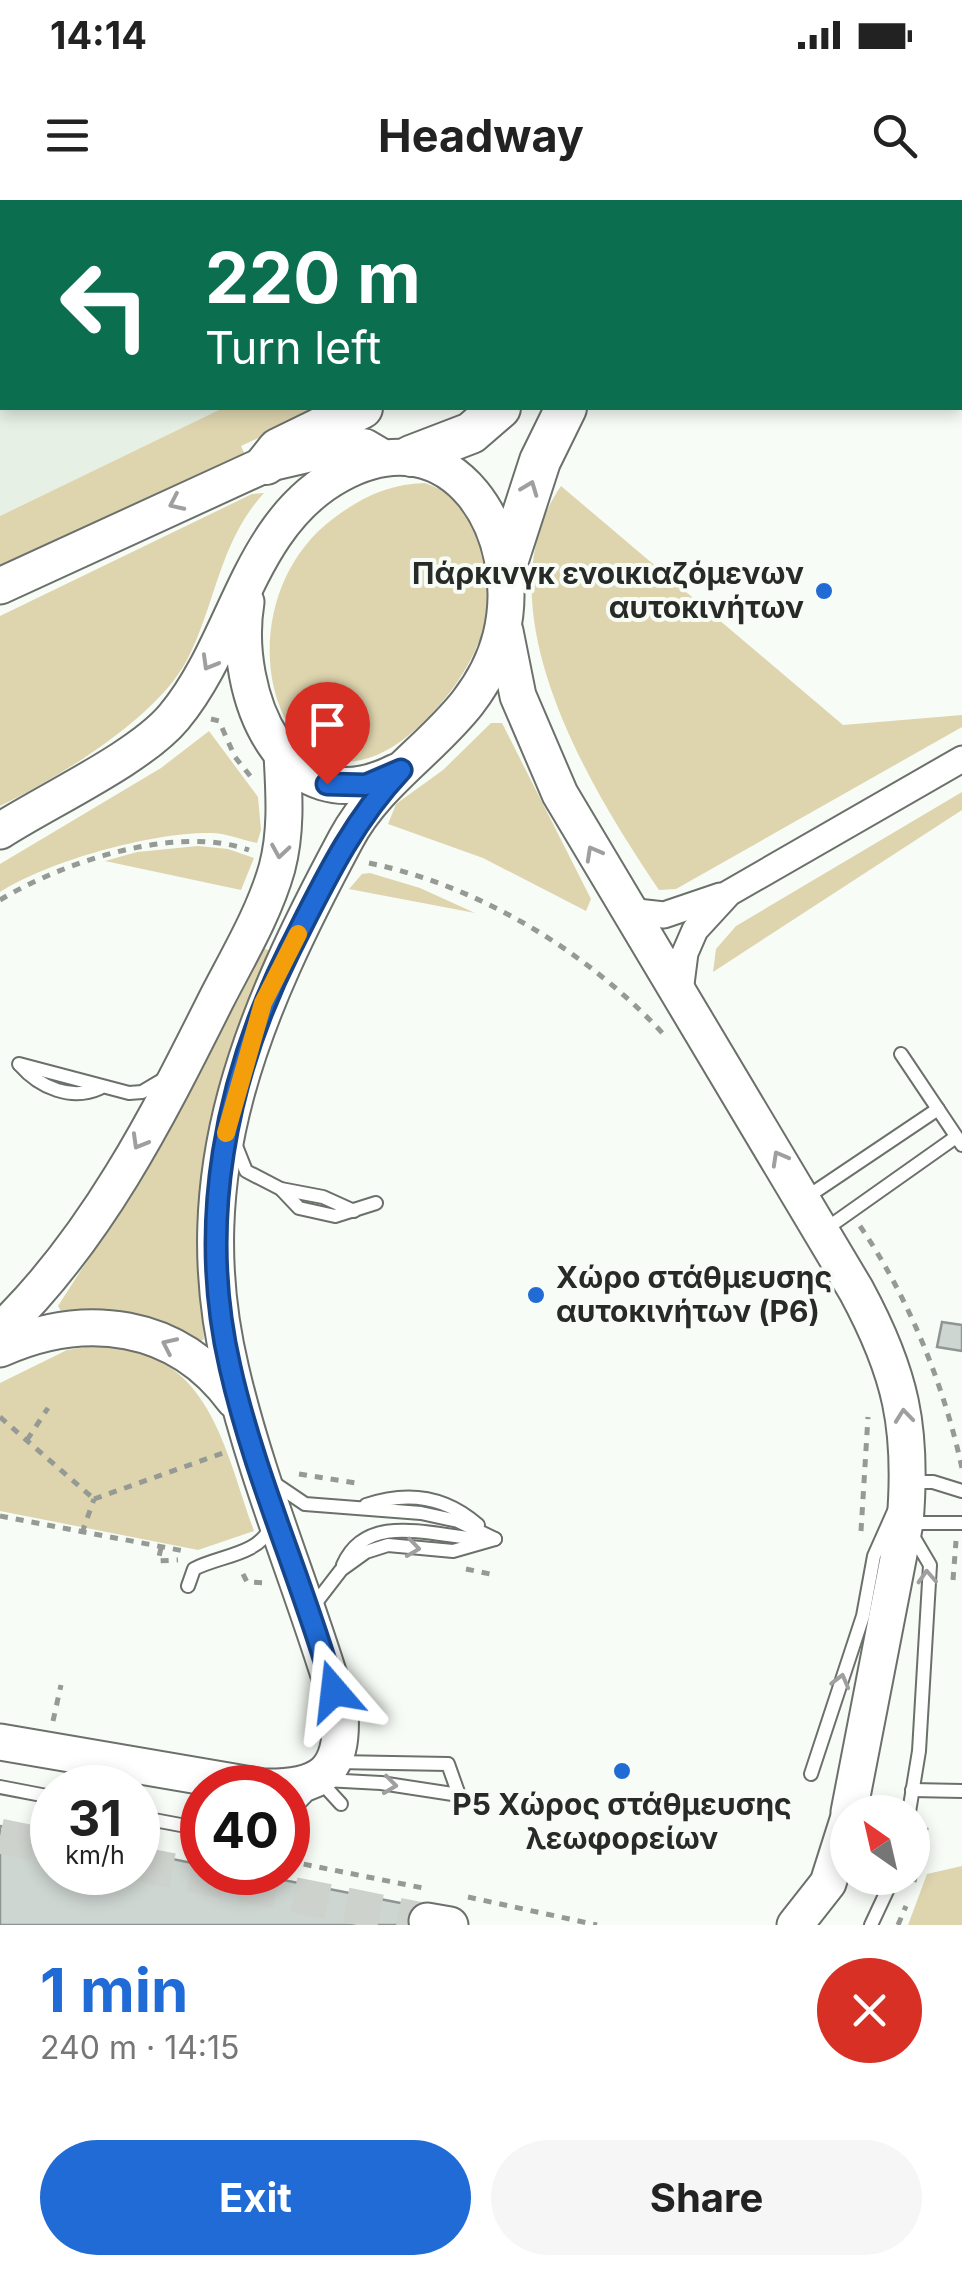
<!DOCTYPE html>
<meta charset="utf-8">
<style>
:root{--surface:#fff;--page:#f6f6f6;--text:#222;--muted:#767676;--accent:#206bd6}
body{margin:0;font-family:Inter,sans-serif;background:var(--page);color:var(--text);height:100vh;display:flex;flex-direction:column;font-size:38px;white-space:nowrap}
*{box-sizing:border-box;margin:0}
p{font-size:32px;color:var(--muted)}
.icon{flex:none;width:55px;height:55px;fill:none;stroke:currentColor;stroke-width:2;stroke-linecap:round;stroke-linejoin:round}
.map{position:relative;height:1725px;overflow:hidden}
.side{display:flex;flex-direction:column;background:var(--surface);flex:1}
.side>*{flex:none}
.hud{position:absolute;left:0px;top:0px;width:962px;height:210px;box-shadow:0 5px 15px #0003;background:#0b6e4f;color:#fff;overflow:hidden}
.needle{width:65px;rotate:326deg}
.controls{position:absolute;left:830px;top:1595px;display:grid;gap:20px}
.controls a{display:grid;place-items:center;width:100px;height:100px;border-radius:50%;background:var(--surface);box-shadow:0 5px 15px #0003;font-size:50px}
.speed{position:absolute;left:30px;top:1565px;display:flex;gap:20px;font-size:50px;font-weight:700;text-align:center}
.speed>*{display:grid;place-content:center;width:130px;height:130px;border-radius:50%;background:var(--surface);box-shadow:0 5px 15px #0003;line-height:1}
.speed small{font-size:25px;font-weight:400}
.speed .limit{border:15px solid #d22;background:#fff;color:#111}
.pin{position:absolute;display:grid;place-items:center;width:85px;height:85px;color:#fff;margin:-102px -42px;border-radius:50% 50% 50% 0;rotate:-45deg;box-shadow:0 0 10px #0007}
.pin .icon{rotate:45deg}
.me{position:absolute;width:110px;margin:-55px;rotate:343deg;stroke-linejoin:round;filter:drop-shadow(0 0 8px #0008)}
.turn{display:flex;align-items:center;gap:35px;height:210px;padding:0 40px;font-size:45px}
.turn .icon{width:130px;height:130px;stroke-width:2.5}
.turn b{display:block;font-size:70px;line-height:85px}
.round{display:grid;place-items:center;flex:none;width:105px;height:105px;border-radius:52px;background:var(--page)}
.summary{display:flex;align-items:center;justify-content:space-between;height:170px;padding:0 40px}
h1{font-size:60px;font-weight:700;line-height:75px;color:var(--accent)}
.action{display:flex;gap:20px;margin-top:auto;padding:20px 40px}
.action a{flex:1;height:115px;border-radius:60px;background:var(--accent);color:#fff;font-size:40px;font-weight:700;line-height:115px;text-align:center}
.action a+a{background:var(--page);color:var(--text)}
.status{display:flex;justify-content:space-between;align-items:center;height:70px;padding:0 50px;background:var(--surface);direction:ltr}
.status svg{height:28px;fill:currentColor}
header{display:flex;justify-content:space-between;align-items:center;height:130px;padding:0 40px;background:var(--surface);font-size:45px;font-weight:700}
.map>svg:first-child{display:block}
.built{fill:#e6f0e5}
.green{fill:#ded5af}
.building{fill:#ced6d2;stroke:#8e9592;stroke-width:2.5}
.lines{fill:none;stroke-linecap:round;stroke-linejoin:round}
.secondary-tunnel{stroke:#ced2cd;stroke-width:35;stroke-dasharray:35 18;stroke-linecap:butt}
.lane-casing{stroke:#6b706b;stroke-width:16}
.street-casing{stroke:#6b706b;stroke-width:29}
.secondary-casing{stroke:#6b706b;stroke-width:39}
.primary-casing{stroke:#6b706b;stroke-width:44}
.path{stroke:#969a95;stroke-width:5;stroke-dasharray:8 8;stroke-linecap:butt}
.lane{stroke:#fff;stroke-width:12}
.street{stroke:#fff;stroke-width:25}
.secondary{stroke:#fff;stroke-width:35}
.primary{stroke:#fff;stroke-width:40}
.oneway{stroke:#9e9f9e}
.route-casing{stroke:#15468b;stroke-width:25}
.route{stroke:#206bd6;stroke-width:18}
.slow{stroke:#f59e0b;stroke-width:18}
.poi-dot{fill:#206bd6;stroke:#f7fcf6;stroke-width:4}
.labels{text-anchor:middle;stroke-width:8;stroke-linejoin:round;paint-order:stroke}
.poi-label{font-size:30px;font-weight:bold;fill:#282a28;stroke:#f7fcf6;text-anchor:end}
</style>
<div class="status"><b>14:14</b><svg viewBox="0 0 49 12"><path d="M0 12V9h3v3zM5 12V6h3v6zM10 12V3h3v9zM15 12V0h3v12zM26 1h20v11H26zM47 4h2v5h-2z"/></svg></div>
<header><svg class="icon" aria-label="menu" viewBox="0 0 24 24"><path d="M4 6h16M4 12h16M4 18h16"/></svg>Headway<svg class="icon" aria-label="search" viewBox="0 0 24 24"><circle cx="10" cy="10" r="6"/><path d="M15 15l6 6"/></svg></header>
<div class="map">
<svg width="962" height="1725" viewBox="0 0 962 1725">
<rect width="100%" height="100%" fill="#f7fcf6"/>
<polygon class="built" points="0,0 532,0 2,2 2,208 223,208 0,316"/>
<g class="green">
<polygon points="223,208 323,208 241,246 246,257 150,297 0,370 0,316"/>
<path d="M425,283L454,295C488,346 501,402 471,459C455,489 435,513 409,535C282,639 210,410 334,318C362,297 389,284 425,283Z"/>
<path d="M561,286L843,525L962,515V527L676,689L659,690C590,588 478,406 561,286Z"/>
<path d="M264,293C219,342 216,404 187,460C156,519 59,577 0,606V416L252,294Z"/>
<polygon points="491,523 502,523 591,699 586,711 483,658 388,624 396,604 443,570"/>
<path d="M209,531L258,597L261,630L257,643C242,640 225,633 211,633C152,632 49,661 0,692V664L161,568Z"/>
<polygon points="962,592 962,610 713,772 716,749 736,726"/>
<polygon points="198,646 228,649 254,658 241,690 105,661 137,652"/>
<polygon points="370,673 420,688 475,713 349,689 362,674"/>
<path d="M263,748L270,751C252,801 231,851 216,903C194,977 199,1062 204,1139L195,1145L130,1119L62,1113L58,1106L121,1008Z"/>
<path d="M92,1146C209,1146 222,1242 254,1331L198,1350L0,1311V1183L67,1150Z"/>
<polygon points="962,1666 962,1725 908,1725 927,1674"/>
</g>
<g class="building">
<polygon points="942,1122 962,1125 962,1151 937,1147"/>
<polygon points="0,1626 52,1636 52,1672 138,1672 138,1652 202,1665 202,1672 242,1672 431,1709 426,1725 0,1725"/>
</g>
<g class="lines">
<g class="secondary-tunnel">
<polyline points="0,1636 52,1647"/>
<polyline points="138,1664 427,1721"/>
</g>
<defs>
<g id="lane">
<polyline points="901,854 962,945"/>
<polyline points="19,864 129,893 142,892 164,879"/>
<path d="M20,865C40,888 72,901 100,888"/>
<polyline points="236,946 246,971 281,989 299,1008 335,1016 376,1003"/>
<polyline points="281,989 323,997 354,1011"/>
<polyline points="804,999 938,909"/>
<polyline points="823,1031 956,937"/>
<polyline points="271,1281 305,1304 421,1313 458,1321 495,1339"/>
<polyline points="911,1282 933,1282 962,1291"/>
<path d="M366,1305C407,1291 445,1296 478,1325"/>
<polyline points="908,1323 962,1323"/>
<path d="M343,1365C367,1310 435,1337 482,1339"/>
<path d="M188,1386L194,1369C218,1356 258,1355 270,1328"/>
<polyline points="311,1409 341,1370 366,1352 388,1345 453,1351 495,1339"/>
<polyline points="811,1574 863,1416 874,1356 894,1311"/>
<polyline points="319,1580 341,1604"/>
<polyline points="325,1580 381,1583 459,1595 448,1564 336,1562"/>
<polyline points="0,1587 52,1597"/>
<polyline points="912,1590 962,1591"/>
<polyline points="909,1612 919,1551 930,1365 910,1331"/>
<polyline points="288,1615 312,1590"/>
<polyline points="138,1617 202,1629"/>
<polyline points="871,1725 893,1678"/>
</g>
<g id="street">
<polyline points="819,0 825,2"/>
<polyline points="868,0 869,2"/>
<polyline points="725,2 731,0"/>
<polyline points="960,99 962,101"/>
<polyline points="628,711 664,715 720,696"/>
<polyline points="680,792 685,753 695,730 729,693 962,559"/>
</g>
<g id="secondary">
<polyline points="0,386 266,264 348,245 365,247 382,257"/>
<path d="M246,402C231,492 284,629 396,572"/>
<path d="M505,431L518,496L560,594L856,1090C901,1173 913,1228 905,1323L849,1612"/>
<path d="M0,631C48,600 140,558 174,517C238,440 247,324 340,274C454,212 526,334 501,436C478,528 388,560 346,639C254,811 183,971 231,1170C258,1286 307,1397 340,1511C344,1573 321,1588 263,1587L0,1542"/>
<path d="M0,1131C96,1039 157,918 216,800C238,757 264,714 277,668C287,630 284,592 282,554"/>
<path d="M0,1149C85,1111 177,1122 234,1200"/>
<polyline points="427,1721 450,1725"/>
<polyline points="795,1725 828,1683 848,1620"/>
</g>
<g id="primary">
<polyline points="616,2 617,0"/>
<polyline points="674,2 675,0"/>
<polyline points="411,256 471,233 500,208"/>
<polyline points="266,264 278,249 362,208"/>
<polyline points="504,372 540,261 566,208"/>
</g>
</defs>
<use href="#lane" class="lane-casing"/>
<use href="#street" class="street-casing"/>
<use href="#secondary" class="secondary-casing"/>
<use href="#primary" class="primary-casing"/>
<g class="path">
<polyline points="960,132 962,134"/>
<polyline points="211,519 219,521 235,557 251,577"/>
<path d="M369,663C480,686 590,753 666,837"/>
<path d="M0,700C63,662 176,624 249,650"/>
<path d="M860,1026C908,1096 944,1185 962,1268"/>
<polyline points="0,1217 94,1299"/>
<polyline points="27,1240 48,1208"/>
<polyline points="299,1274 362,1284"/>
<polyline points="94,1299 223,1253"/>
<polyline points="0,1316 184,1351"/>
<polyline points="861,1331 868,1217"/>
<polyline points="82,1333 94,1299"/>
<polyline points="161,1348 158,1361 178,1360"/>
<polyline points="466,1369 490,1374"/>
<polyline points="243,1374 247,1382 267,1383"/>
<polyline points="953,1380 956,1341"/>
<polyline points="53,1521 61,1485"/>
<polyline points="33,1632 35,1616"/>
<polyline points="288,1661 423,1688"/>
<polyline points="914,1682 927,1624"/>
<polyline points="468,1697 597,1725"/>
<polyline points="898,1725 906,1706"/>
</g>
<use href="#lane" class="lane"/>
<use href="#street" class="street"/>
<use href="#secondary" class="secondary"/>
<use href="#primary" class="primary"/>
</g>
<defs><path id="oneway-chevron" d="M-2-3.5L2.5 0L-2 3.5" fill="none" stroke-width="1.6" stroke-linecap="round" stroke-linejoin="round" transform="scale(2.5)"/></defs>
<g class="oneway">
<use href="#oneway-chevron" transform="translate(530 288) rotate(-69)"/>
<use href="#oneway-chevron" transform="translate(176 303) rotate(155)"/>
<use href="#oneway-chevron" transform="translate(209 463) rotate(120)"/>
<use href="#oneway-chevron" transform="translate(280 651) rotate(99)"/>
<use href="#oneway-chevron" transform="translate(593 653) rotate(-119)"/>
<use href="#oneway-chevron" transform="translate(139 942) rotate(120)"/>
<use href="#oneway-chevron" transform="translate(779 958) rotate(-119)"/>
<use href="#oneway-chevron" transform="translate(169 1145) rotate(-155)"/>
<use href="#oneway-chevron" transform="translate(904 1216) rotate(-96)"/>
<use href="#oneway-chevron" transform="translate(413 1348) rotate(8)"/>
<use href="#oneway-chevron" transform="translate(927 1377) rotate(-93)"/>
<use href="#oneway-chevron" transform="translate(841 1481) rotate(-75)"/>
<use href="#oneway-chevron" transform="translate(390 1585) rotate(7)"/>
</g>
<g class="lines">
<defs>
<path id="route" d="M327,584L366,585L401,570C351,623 323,684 290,749C225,878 197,1024 230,1167C255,1278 303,1382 334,1491"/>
</defs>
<use href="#route" class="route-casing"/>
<use href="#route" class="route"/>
<polyline class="slow" points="226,933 263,803 298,734"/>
</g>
<g class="poi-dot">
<circle cx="824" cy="391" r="10"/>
<circle cx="536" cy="1095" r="10"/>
<circle cx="622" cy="1571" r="10"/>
</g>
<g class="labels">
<g class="poi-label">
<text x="804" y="384">Πάρκινγκ ενοικιαζόμενων<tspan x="804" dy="34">αυτοκινήτων</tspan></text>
<text x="556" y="1088" text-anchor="start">Χώρο στάθμευσης<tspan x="556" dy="34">αυτοκινήτων (P6)</tspan></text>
<text x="622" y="1615" text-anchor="middle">P5 Χώρος στάθμευσης<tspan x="622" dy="34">λεωφορείων</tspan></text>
</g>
</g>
</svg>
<div class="controls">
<a><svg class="needle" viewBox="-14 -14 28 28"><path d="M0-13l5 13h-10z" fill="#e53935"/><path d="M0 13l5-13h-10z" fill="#767676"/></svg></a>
</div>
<div class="speed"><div>31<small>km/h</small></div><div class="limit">40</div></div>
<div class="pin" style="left:327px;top:584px;background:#d93025"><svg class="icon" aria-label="arrive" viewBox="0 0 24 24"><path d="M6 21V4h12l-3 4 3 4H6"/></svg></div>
<svg class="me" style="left:334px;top:1491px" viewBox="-20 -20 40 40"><path d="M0-17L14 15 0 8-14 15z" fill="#206bd6" stroke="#fff" stroke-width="4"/></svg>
<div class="hud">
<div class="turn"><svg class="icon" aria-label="left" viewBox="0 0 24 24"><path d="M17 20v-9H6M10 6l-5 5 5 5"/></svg><div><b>220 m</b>Turn left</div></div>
</div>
</div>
<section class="side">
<div class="summary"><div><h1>1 min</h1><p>240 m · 14:15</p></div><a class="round" style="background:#d93025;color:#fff"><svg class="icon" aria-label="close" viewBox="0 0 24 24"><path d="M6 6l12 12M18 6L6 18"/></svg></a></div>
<div class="action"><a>Exit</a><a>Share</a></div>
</section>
